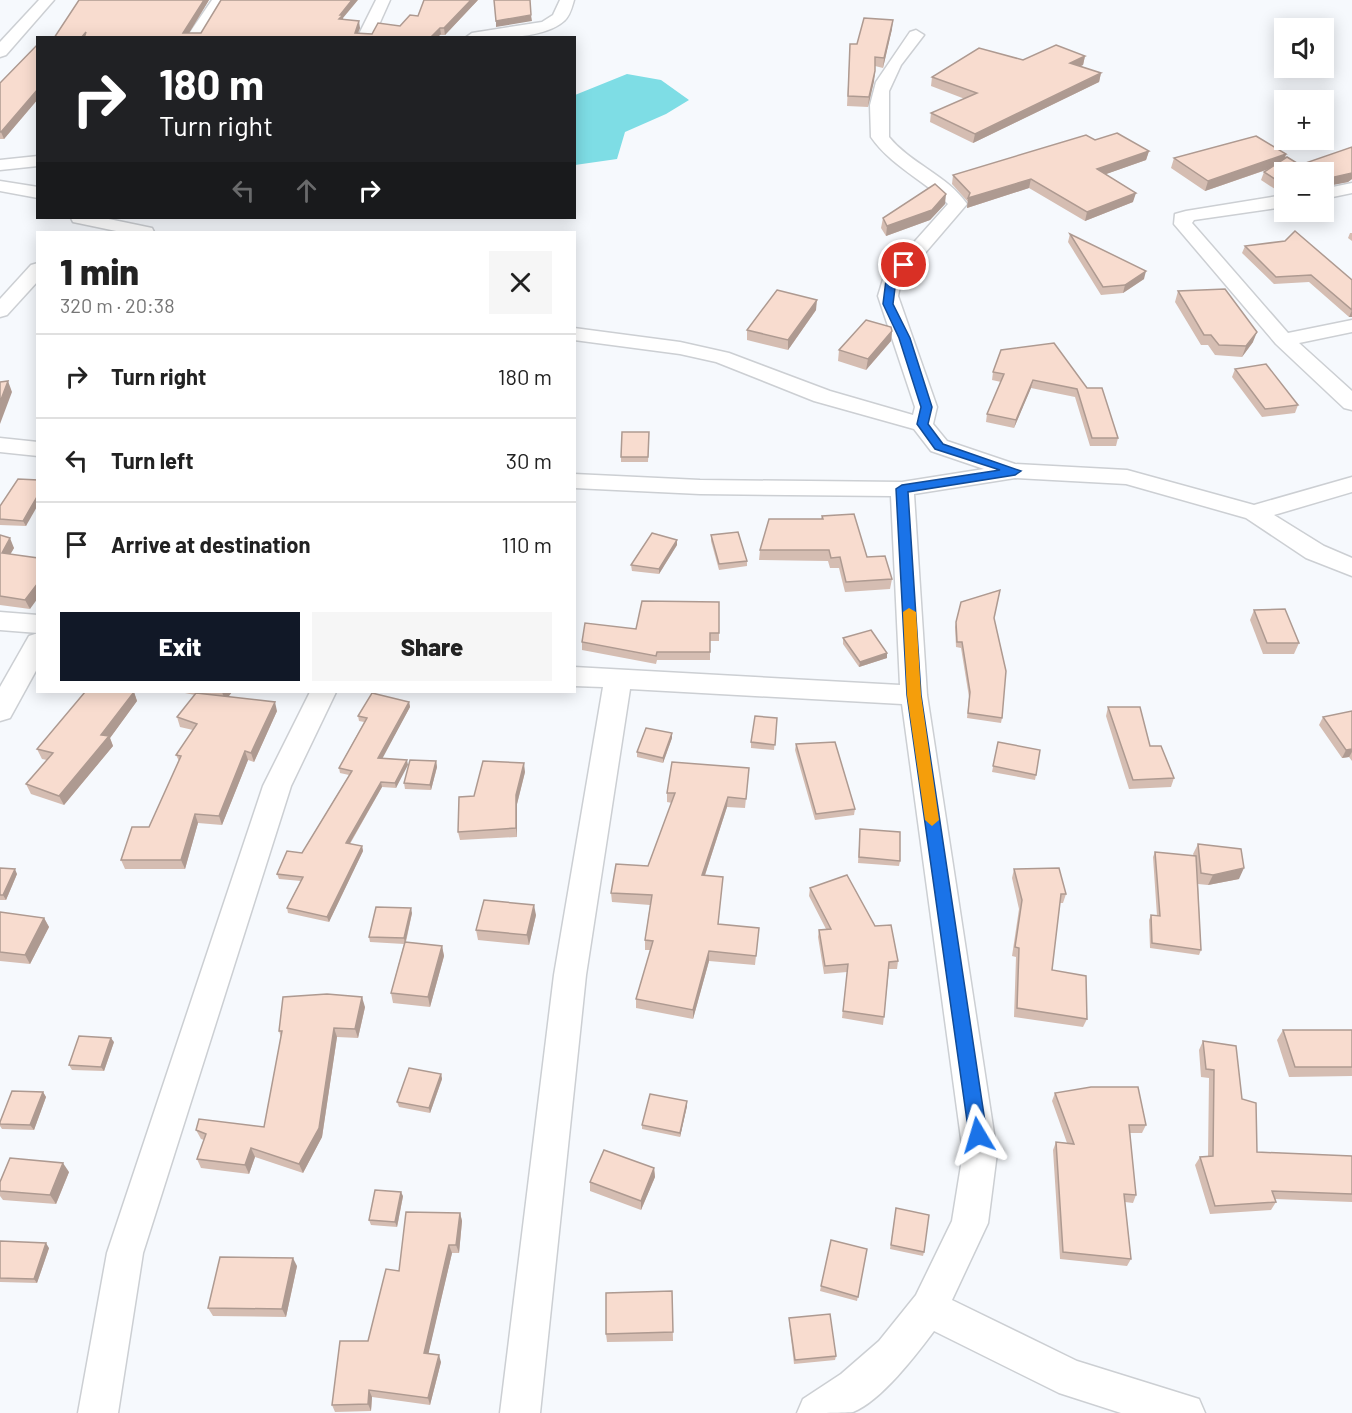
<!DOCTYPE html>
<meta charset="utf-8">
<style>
:root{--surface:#fff;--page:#f6f6f6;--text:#222;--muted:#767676;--line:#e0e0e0;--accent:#111827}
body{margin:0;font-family:Barlow,sans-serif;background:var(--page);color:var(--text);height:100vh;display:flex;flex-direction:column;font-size:22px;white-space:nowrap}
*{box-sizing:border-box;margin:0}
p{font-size:20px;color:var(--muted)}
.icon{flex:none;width:33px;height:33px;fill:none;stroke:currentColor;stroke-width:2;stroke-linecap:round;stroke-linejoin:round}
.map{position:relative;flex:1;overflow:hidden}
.drawer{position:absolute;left:36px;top:231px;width:540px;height:462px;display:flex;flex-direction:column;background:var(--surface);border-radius:0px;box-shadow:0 3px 15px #0003}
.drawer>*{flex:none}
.guide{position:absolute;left:36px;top:36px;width:540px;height:183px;border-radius:0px;box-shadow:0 3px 15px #0003;background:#202124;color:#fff;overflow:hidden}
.controls{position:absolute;left:1274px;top:18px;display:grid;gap:12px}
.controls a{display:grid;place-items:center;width:60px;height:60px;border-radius:0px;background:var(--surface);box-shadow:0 3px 15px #0003;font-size:30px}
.pin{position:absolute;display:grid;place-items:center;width:51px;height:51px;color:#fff;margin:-26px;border:3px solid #fff;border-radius:50%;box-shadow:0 2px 6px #0007}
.me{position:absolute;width:66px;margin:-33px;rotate:353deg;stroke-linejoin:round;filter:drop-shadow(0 0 4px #0008)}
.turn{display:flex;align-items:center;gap:21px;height:126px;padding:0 24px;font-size:27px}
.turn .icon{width:78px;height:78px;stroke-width:2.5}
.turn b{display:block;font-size:42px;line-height:51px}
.lanes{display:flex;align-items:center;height:57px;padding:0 24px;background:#0003;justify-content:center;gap:30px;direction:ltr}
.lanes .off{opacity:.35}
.round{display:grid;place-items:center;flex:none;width:63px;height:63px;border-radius:0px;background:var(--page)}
.head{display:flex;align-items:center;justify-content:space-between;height:102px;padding:0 24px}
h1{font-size:36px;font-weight:800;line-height:45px}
.action{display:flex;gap:12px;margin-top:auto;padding:12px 24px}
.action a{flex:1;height:69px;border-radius:0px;background:var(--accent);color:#fff;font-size:24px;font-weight:800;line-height:69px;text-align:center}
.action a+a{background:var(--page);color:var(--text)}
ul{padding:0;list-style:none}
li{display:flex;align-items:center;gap:18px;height:84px;padding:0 24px;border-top:2px solid var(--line)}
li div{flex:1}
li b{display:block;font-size:22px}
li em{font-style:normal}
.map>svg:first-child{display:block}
.water{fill:#7edde5}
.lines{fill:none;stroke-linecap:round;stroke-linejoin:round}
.street-casing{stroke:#cccfd3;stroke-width:3}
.street{fill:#fff;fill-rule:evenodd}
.wall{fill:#d5bdb2}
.shaded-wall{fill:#ae9a91}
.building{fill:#f8dccf;stroke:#ae9a91;stroke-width:1.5}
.route{fill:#1a73e8;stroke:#114b97;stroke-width:1.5}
.slow{fill:#f59e0b}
</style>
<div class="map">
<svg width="1352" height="1413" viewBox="0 0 1352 1413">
<rect width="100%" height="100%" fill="#f6f9fd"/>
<polygon class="water" points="627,74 661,80 689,100 666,114 625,132 617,159 575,165 575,95"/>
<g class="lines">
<defs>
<g id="street">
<polygon points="39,0 54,0 6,55 0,57 0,42"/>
<polygon points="212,0 226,0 201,38 186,38"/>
<polygon points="376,0 390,0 373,38 357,38"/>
<path d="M560,0H574C572,7 570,16 564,21C543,40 492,38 465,38L472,33L542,22L553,15Z"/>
<path d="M916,30L924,35L901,65L889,91V137C911,164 947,175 967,204L901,281L898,296L937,407L933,424L947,441L1015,464L1127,470L1254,505L1352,477V492L1274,515L1324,546L1352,558V576L1306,558L1246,518L1126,484L1015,478L914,494L927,695L997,1153L988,1223L952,1300L1077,1361L1199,1399L1205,1413H1121L1059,1393L934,1331C916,1355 881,1401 853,1412C842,1413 811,1413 797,1413L803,1399L841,1374L879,1341L916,1295L952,1221L963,1153L902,704L630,689L586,975L540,1413H500L554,975L603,687L574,686V667L900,685L891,496L700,494L574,488V474L700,480L902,482L984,469L931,451L914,429L814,401L716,362L680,354L574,340V328L680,342L729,353L830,391L913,415L915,407L878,296L884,276L948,204C924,180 891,166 871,137L870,105L876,82L910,32Z"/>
<polygon points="38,156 38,166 0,170 0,160"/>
<polygon points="0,181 38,187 38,198 0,191"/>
<polygon points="1352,183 1352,193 1323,199 1323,189"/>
<polygon points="1284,195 1284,207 1194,220 1192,223 1288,333 1352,320 1352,332 1299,343 1352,391 1352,410 1344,408 1276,344 1174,224 1175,214 1186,211"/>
<polygon points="71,218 104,218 152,228 154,232 121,232 73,222"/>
<polygon points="38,263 38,281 7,315 0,317 0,299 31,265"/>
<polygon points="0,438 38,442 38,456 0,452"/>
<polygon points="0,612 38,615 38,633 0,630"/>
<polygon points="38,633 38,667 10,718 0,721 0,687 29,636"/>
<polygon points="310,692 336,692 291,786 143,1253 118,1413 78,1413 107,1253 263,786"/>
</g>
</defs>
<use href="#street" class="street-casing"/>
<use href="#street" class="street"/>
</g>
<g class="wall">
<polygon points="79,0 209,0 189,33 201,33 343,18 343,19 360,28 358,33 372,34 400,26 418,16 478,0 445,35 54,38"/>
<polygon points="892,29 883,68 875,66 874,81 868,107 847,106 850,44 857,44"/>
<polygon points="38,44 38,99 4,139 0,139 0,83"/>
<polygon points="1085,56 1083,65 1080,66 1101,73 1099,82 973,143 930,122 931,113 965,99 931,86 932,77 1023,60"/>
<polygon points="1256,136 1286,154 1285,159 1287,157 1300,165 1352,147 1352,179 1348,182 1324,186 1323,191 1323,172 1284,172 1284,193 1281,193 1261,180 1264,172 1269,169 1205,191 1171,168 1174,158"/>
<polygon points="1095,140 1149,151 1146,160 1106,174 1133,202 1085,221 1029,188 967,208 968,202 952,184 953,175"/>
<polygon points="945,204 930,220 886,236 881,228 883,218"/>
<polygon points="1350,233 1352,233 1352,241 1348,238"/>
<polygon points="1070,234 1144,279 1123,293 1101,295 1068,242"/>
<polygon points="1245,246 1352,280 1352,317 1349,317 1309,282 1274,284 1242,253"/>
<polygon points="1178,291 1253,342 1242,357 1215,355 1208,345 1201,345 1175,302"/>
<polygon points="816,310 788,350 747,340 747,330"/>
<polygon points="892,331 891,341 866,370 838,361 839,350"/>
<polygon points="1054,343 1118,438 1116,446 1090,446 1075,397 1031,388 1014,428 986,422 987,414 1001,382 992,380 993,372"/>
<polygon points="1235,369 1298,405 1295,413 1262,417 1232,377"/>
<polygon points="649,432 648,462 621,462 621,457"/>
<polygon points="38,480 26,526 0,525 0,506"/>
<polygon points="822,516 892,579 890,589 845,592 839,568 830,568 828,561 759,560 760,550 821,519"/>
<polygon points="0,535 14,548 10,554 30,609 0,605"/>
<polygon points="711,535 747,561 747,566 719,570 711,541"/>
<polygon points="677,545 659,574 632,571 631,565"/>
<polygon points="719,602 719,641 710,641 710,660 657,660 656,664 582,650 582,642 636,629"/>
<polygon points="961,602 994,618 1002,718 1001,723 967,718 969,697 961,648 956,647 955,627"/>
<polygon points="1254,610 1299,643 1294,654 1263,654 1250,620"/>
<polygon points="843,638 887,658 859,667 843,644"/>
<polygon points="134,692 137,701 110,738 113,746 64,805 31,794 26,784 47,760 42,759 37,749"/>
<polygon points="185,692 232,692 228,697 277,711 254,762 248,760 222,825 198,823 185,869 125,869 121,860 149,827 179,761 176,755 193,730 180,727 177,717 195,695 185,693"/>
<polygon points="409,702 410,707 382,758 407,760 396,788 382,787 350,844 362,846 363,851 329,922 288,913 287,908 301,881 279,879 277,874 302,853 349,775 340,773 339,768 364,722 359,721 358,716"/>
<polygon points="1108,707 1150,746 1174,778 1171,787 1129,789 1106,716"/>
<polygon points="1352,711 1352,761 1349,757 1342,758 1319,725 1323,717"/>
<polygon points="777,718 774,750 751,748 751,742"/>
<polygon points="672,738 663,763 637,757 637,752"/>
<polygon points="998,742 1036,775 1035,780 992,772"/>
<polygon points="796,744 855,809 854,815 815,820 795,750"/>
<polygon points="436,761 437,767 431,790 405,789 404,783"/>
<polygon points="749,768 745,808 727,807 705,875 723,877 718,924 759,928 755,965 709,961 693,1019 636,1008 636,999 651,950 645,950 645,940 650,905 612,902 611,893 648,866 672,803 667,802 667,793"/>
<polygon points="525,772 517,804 517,837 460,840 458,832 474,796"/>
<polygon points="860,829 900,861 899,866 858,863"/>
<polygon points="1198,844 1239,879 1208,885 1198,884 1201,950 1199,955 1150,948 1149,920 1151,915 1157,916 1153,857 1155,852 1194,856 1193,854"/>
<polygon points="0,868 17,874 6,900 0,900"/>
<polygon points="1014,869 1066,894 1063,903 1060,903 1052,970 1087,1019 1083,1027 1014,1017 1016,957 1012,956 1019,909 1012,878"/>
<polygon points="810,888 875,926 898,961 897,969 889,969 883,1025 842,1018 847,972 824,974 818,937 819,930 826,929 809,896"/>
<polygon points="0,912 44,918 49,927 30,964 0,961"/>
<polygon points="412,913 406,942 442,946 444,956 430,1007 393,1003 391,993 404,944 370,942 369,937"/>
<polygon points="536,915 529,945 478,940 476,930"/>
<polygon points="365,1007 358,1038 337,1037 322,1137 303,1173 255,1157 249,1174 201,1168 197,1159 204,1140 201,1139 196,1130 264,1127 281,1037 279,1031"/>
<polygon points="1283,1030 1352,1030 1352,1076 1289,1077 1277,1040"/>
<polygon points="1203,1041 1242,1099 1257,1152 1352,1156 1352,1202 1275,1199 1276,1202 1271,1210 1210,1214 1195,1165 1200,1157 1208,1157 1209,1078 1201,1077 1199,1050"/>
<polygon points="114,1042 104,1071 72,1070 69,1065"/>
<polygon points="441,1074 442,1079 430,1113 399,1107 397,1102"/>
<polygon points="43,1092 46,1097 34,1130 2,1129 0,1126 0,1122"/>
<polygon points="1055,1093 1146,1125 1142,1133 1130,1133 1136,1195 1133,1203 1125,1202 1131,1259 1127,1266 1060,1259 1053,1150 1056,1142 1067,1143 1052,1101"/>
<polygon points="687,1101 687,1106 680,1137 642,1129 642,1125"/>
<polygon points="654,1168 655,1177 641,1210 590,1191 590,1182"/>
<polygon points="69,1172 56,1204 3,1200 0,1196 0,1182"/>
<polygon points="403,1196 397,1227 371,1225 369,1220"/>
<polygon points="896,1208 924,1252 923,1256 890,1249"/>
<polygon points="460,1213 462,1221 459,1253 452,1253 428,1354 441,1362 430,1405 372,1397 371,1411 335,1412 332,1405 368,1341 399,1271"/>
<polygon points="831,1240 867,1249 857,1301 820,1291"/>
<polygon points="0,1241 49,1248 37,1283 0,1282"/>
<polygon points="297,1266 286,1317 213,1316 208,1308"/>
<polygon points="672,1291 673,1341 607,1342 606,1334"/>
<polygon points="789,1318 836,1356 835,1360 794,1364 789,1322"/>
</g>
<g class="shaded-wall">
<polygon points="204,0 209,0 186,38 183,33"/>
<polygon points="352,0 358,0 343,18 344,22 340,25 340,15"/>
<polygon points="471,0 478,0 445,35 444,28"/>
<polygon points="531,15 532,21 496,27 496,21"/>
<polygon points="893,20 892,29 883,68 884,58"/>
<polygon points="359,21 360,28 356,38 355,33"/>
<polygon points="440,28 441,34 437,38 430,38"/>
<polygon points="1085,56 1083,65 1068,72 1070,63"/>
<polygon points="875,71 874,81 868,107 869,97"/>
<polygon points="1101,73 1099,82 973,143 975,134"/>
<polygon points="38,89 38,99 4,139 1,132"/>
<polygon points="1149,151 1146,160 1095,178 1097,169"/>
<polygon points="1286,154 1283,164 1205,191 1208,181"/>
<polygon points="1352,173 1352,179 1348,182 1323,187 1325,179"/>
<polygon points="1031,179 1029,188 967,208 968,198"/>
<polygon points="1136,193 1133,202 1085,221 1087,212"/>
<polygon points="946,194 945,204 930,220 886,236 887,226"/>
<polygon points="1146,271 1144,279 1123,293 1125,285"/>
<polygon points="817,300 816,310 788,350 788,340"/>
<polygon points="1352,310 1352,317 1349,317"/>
<polygon points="892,331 891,341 866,370 868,359"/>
<polygon points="1257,332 1253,342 1242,357 1246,346"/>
<polygon points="1033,380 1031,388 1014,428 1016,420"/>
<polygon points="8,381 12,392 0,424 0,402"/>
<polygon points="38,495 38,505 26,526 23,521"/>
<polygon points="10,538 14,548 6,562 2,553"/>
<polygon points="677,540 677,545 659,574 659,569"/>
<polygon points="38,583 38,598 30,609 25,600"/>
<polygon points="887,653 887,658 859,667 860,662"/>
<polygon points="134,692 137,701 110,738 113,746 64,805 59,796 101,735"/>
<polygon points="222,692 232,692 225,701"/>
<polygon points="275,702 277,711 254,762 251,753"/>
<polygon points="409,702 410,707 380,763 378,758"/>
<polygon points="672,733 672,738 663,763 663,758"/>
<polygon points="1352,749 1352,752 1349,757 1342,758 1346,750"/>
<polygon points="245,751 248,760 222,825 219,816"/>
<polygon points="407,760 408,765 396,788 395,783"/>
<polygon points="436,761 437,767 431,790 430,785"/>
<polygon points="524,763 525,772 517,804 517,837 516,828 516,795"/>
<polygon points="381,782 382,787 347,848 346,843"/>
<polygon points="728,797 727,807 702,884 702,875"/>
<polygon points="195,814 198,823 185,869 181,860"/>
<polygon points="362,846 363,851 329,922 327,917"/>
<polygon points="1244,868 1239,879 1208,885 1213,875"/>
<polygon points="15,869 17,874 6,900 3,895"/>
<polygon points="534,905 536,915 529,945 527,935"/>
<polygon points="411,908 412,913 405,944 404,938"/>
<polygon points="44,918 49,927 30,964 25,955"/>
<polygon points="442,946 444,956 430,1007 428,997"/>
<polygon points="709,951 709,961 693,1019 693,1010"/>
<polygon points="362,997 365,1007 358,1038 355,1029"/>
<polygon points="334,1028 337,1037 322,1137 303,1173 299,1164"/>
<polygon points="111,1038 114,1042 104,1071 101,1067"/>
<polygon points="441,1074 442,1079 430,1113 429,1108"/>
<polygon points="43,1092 46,1097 34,1130 30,1125"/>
<polygon points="687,1101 687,1106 680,1137 680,1133"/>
<polygon points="251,1148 255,1157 249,1174 245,1165"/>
<polygon points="63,1163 69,1172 56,1204 50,1195"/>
<polygon points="654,1168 655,1177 641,1210 641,1201"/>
<polygon points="401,1192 403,1196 397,1227 395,1222"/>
<polygon points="460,1213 462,1221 459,1253 456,1245"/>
<polygon points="46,1243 49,1248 37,1283 34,1279"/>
<polygon points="449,1245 452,1253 427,1360 424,1353"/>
<polygon points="293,1258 297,1266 286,1317 282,1309"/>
<polygon points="439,1355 441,1362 430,1405 428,1398"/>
<polygon points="369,1390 372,1397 371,1411 368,1404"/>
</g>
<g class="building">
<polygon points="79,0 204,0 183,33 201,33 221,0 352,0 340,15 343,15 339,19 359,21 355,33 372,34 378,23 400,26 410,15 418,16 424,0 471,0 444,28 440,28 430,38 84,38 86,32 81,38 54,38"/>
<polygon points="494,0 530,0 531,15 496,21"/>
<polygon points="864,18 893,20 884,58 875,57 875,71 869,97 848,96 850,44 857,44"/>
<polygon points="38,44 38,89 1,132 0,132 0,83"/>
<polygon points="1056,45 1085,56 1070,63 1101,73 975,134 931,113 977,93 932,77 979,48 1023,60"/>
<polygon points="1117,133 1149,151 1097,169 1136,193 1087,212 1031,179 968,198 970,193 953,175 1086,135 1095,140"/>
<polygon points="1256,136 1286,154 1208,181 1174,158"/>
<polygon points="1352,147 1352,173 1325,179 1323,190 1323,172 1284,172 1284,185 1264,172 1287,157 1300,165"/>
<polygon points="935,184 946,194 932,210 887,226 883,218"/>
<polygon points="1295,231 1352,280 1352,310 1311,275 1276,277 1245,246 1285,241"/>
<polygon points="1070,234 1146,271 1125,285 1103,287"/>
<polygon points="1225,289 1257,332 1246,346 1219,345 1211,335 1204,335 1178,291"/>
<polygon points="777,290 817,300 788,340 747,330"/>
<polygon points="866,320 891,327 892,331 868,359 839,350"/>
<polygon points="1054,343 1087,388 1102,388 1118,438 1092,438 1077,389 1033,380 1016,420 987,414 1004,374 993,372 1001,350"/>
<polygon points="1266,364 1298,405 1265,409 1235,369"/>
<polygon points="8,381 0,402 0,382"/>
<polygon points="622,432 649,432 648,457 621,457"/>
<polygon points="18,479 38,480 38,495 23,521 0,519 0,506"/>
<polygon points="854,514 867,557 885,556 892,579 846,582 840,557 831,558 829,550 760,550 769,519 823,519 822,516"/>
<polygon points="738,532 747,561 719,564 711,535"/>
<polygon points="652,533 677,540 659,569 631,565"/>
<polygon points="0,535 10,538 2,553 38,558 38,583 25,600 0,596"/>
<polygon points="1000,590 994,618 1006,671 1002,718 968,713 970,692 962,642 957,642 956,622 961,602"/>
<polygon points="642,601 719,602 719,633 710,633 710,652 657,652 656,656 582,642 585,623 636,629"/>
<polygon points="1285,609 1299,643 1267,643 1254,610"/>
<polygon points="871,630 887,653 860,662 843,638"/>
<polygon points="85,692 134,692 101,735 109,736 59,796 26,784 53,753 37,749"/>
<polygon points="196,693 275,702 251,753 245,751 219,816 195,814 181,860 121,860 132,827 149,827 181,756 176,755 197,724 177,717"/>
<polygon points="372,693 409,702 378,758 407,760 395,783 381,782 346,843 362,846 327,917 287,908 303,877 277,874 287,851 302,853 352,771 339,768 367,718 358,716"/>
<polygon points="1108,707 1140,707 1150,746 1161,746 1174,778 1133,780"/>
<polygon points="1352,711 1352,749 1346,750 1323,717"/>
<polygon points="755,716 777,718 775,745 751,742"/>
<polygon points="646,728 672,733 663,758 637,752"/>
<polygon points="835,742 855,809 816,814 796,744"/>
<polygon points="998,742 1040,750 1036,775 993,766"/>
<polygon points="410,760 436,761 430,785 404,783"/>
<polygon points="483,761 524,763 516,795 516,828 458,832 459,797 474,796"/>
<polygon points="672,762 749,768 746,799 728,797 702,875 723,877 718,924 759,928 756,956 709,951 693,1010 636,999 653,941 645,940 652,895 611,893 616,864 648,866 675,793 667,793"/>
<polygon points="860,829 900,832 900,861 859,857"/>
<polygon points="1198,844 1241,849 1244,868 1213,875 1201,873"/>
<polygon points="1155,852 1196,856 1201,950 1152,943 1151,915 1160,916"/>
<polygon points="0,868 15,869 3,895 0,895"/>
<polygon points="1059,868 1066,894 1061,894 1052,970 1086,976 1087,1019 1017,1008 1019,948 1015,947 1022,900 1014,869"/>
<polygon points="847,875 875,926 891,925 898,961 889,962 884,1017 843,1011 848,964 825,966 819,930 831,929 810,888"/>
<polygon points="484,900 534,905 527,935 476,930"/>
<polygon points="376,907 411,908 404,938 369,937"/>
<polygon points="0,912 44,918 25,955 0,952"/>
<polygon points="405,942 442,946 428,997 391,993"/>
<polygon points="327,994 362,997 355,1029 334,1028 319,1128 299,1164 251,1148 245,1165 197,1159 206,1134 196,1130 199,1119 264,1127 282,1031 279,1031 283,997"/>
<polygon points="1283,1030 1352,1030 1352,1067 1295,1067"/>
<polygon points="79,1036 111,1038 101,1067 69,1065"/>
<polygon points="1203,1041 1236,1046 1242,1099 1256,1103 1257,1152 1352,1156 1352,1194 1272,1191 1276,1202 1215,1206 1200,1157 1213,1156 1214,1070 1206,1069"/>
<polygon points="409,1068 441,1074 429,1108 397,1102"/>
<polygon points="1091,1087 1138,1087 1146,1125 1129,1125 1136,1195 1124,1194 1131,1259 1063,1252 1056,1142 1074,1144 1055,1093"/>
<polygon points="12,1091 43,1092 30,1125 0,1124 0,1122"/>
<polygon points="650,1094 687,1101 680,1133 642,1125"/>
<polygon points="604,1150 654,1168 641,1201 590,1182"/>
<polygon points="10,1158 63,1163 50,1195 0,1191 0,1182"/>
<polygon points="375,1190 401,1192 395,1222 369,1220"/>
<polygon points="896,1208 929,1215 924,1252 891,1245"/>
<polygon points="406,1212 460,1213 456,1245 449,1245 424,1353 439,1355 428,1398 369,1390 368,1404 332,1405 340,1341 368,1341 386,1269 399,1271"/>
<polygon points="831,1240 867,1249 858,1297 821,1286"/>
<polygon points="0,1241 46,1243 34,1279 0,1278"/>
<polygon points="220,1257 293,1258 282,1309 208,1308"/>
<polygon points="672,1291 673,1332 606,1334 606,1293"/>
<polygon points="830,1314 836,1356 795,1360 789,1318"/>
</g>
<polygon class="route" points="901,263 909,265 896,280 893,304 910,338 932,407 928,424 943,444 1021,471 1015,475 908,492 921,695 987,1135 984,1141 978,1143 972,1141 969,1135 907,695 896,489 902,485 1000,470 935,449 917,424 921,407 899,338 883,304 886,280"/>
<polygon class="slow" points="909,608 916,612 921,695 939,820 932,826 925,820 907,695 903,612"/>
</svg>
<div class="controls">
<a><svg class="icon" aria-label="sound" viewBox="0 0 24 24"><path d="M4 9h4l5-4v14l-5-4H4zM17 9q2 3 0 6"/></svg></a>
<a>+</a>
<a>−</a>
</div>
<div class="pin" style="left:904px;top:265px;background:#d93025"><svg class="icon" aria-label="arrive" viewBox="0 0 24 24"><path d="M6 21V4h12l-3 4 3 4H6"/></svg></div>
<svg class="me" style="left:978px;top:1135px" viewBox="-20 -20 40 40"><path d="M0-17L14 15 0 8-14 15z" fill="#1a73e8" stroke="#fff" stroke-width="4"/></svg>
<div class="guide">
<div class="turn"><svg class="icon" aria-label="right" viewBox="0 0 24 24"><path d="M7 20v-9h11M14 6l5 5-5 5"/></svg><div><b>180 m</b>Turn right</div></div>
<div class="lanes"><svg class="icon off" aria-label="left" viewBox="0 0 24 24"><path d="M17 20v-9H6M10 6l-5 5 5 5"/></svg><svg class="icon off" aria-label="ahead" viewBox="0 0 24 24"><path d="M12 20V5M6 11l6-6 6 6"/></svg><svg class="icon" aria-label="right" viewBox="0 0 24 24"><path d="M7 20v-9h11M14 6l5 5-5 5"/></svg></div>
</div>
<section class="drawer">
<div class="head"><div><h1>1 min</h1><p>320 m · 20:38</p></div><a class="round"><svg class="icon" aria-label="close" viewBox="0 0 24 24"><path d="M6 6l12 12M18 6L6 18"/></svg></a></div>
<ul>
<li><svg class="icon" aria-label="right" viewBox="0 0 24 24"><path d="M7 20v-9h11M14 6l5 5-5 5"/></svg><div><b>Turn right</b></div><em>180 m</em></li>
<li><svg class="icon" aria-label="left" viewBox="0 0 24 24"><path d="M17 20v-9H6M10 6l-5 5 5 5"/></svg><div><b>Turn left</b></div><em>30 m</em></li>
<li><svg class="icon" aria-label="arrive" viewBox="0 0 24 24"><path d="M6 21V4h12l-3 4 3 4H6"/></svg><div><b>Arrive at destination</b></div><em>110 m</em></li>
</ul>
<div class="action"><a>Exit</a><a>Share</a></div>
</section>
</div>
